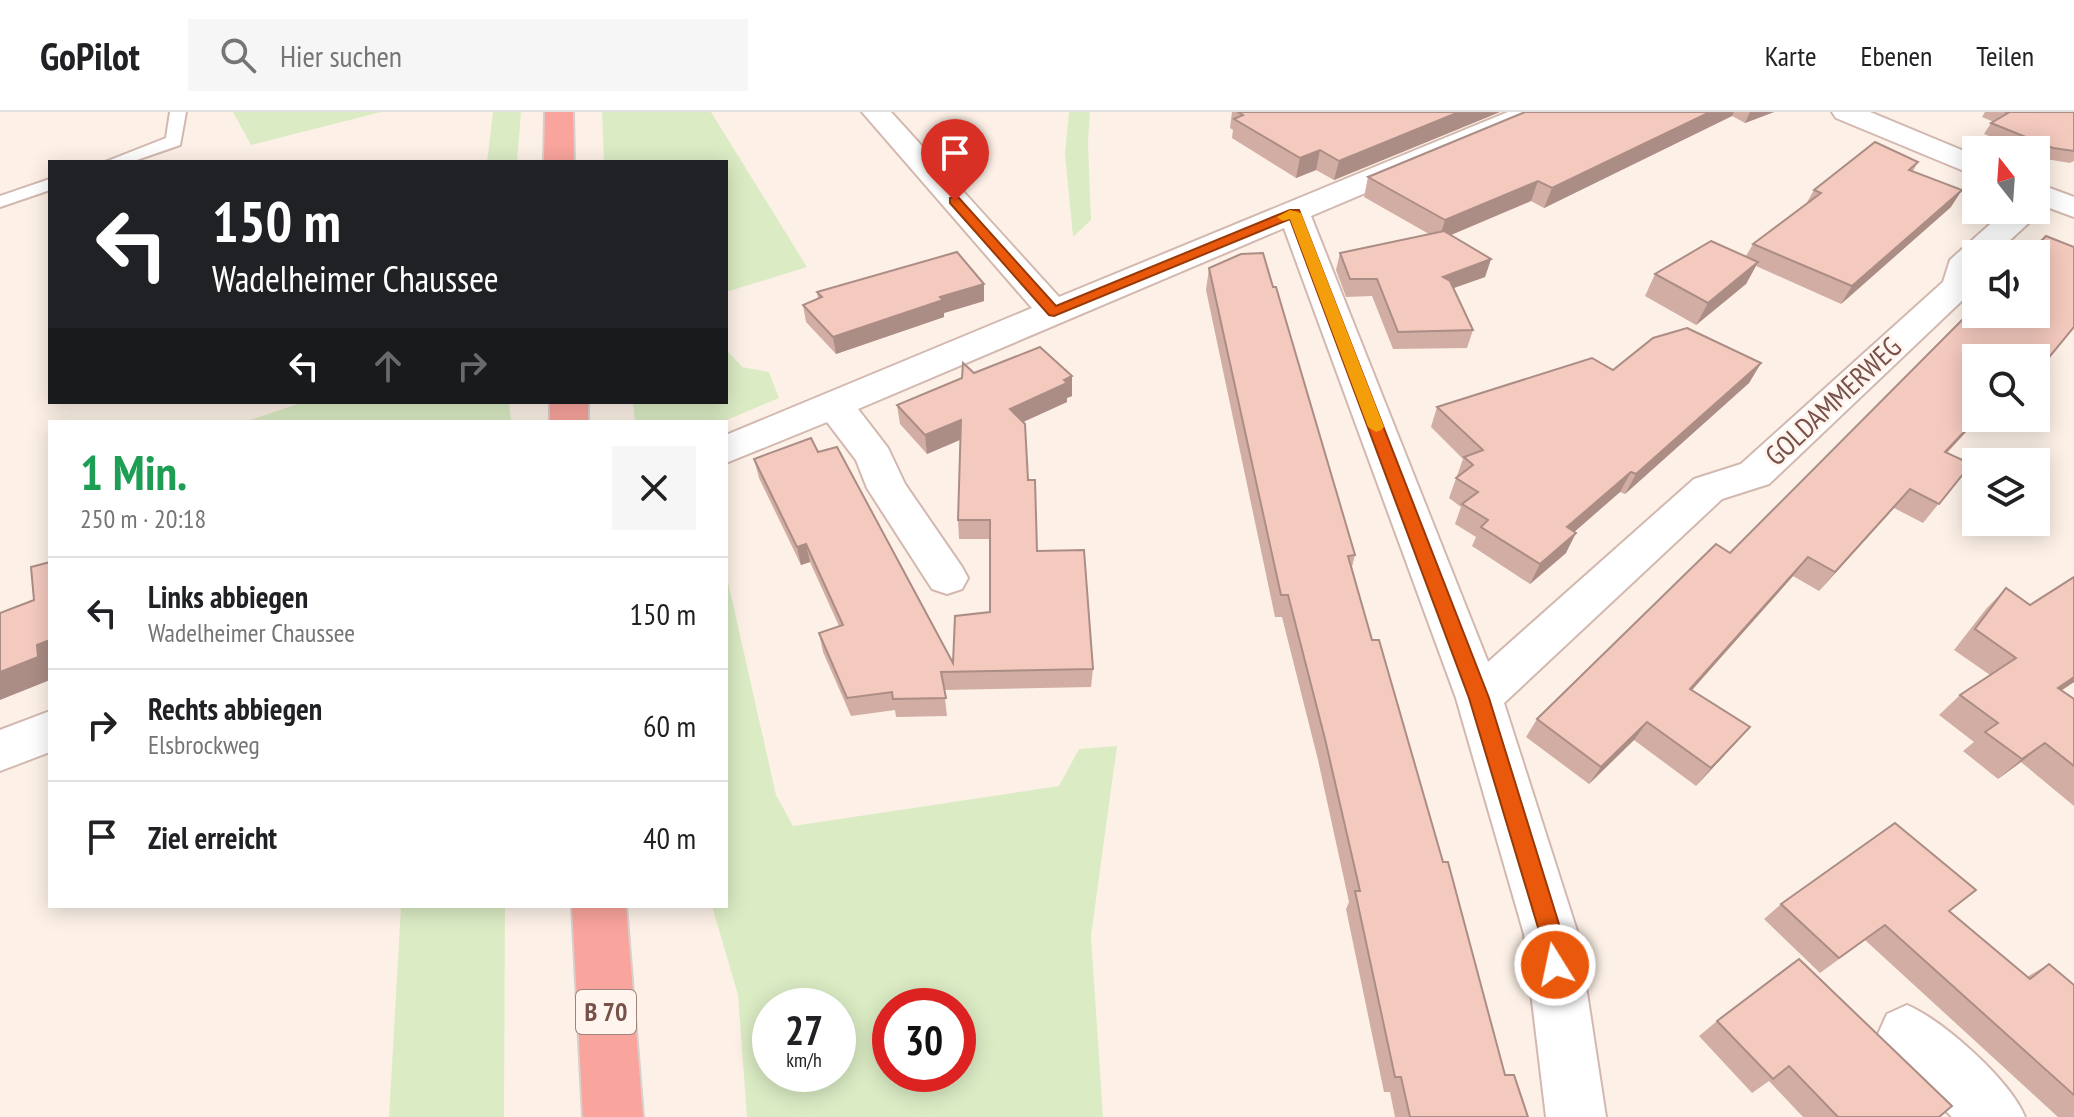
<!DOCTYPE html>
<html lang="de">
<meta charset="utf-8">
<style>
:root{--surface:#fff;--page:#f6f6f6;--text:#202124;--muted:#757577;--line:#e0e0e0}
body{margin:0;font-family:"PT Sans Narrow",sans-serif;background:var(--page);color:var(--text);height:100vh;display:flex;flex-direction:column;font-size:30px;white-space:nowrap}
*{box-sizing:border-box;margin:0}
p{font-size:26px;color:var(--muted)}
.icon{flex:none;width:44px;height:44px;fill:none;stroke:currentColor;stroke-width:2;stroke-linecap:round;stroke-linejoin:round}
.map{position:relative;flex:1;overflow:hidden}
.details{position:absolute;left:48px;top:308px;width:680px;height:488px;display:flex;flex-direction:column;background:var(--surface);border-radius:0px;box-shadow:0 4px 20px #0003}
.details>*{flex:none}
.hud{position:absolute;left:48px;top:48px;width:680px;height:244px;border-radius:0px;box-shadow:0 4px 20px #0003;background:#202124;color:#fff;overflow:hidden}
.needle{width:52px;rotate:343deg}
.tools{position:absolute;left:1962px;top:24px;display:grid;gap:16px}
.tools a{display:grid;place-items:center;width:88px;height:88px;border-radius:0px;background:var(--surface);box-shadow:0 4px 20px #0003;font-size:40px}
.speed{position:absolute;left:752px;top:876px;display:flex;gap:16px;font-size:40px;font-weight:700;text-align:center}
.speed>*{display:grid;place-content:center;width:104px;height:104px;border-radius:50%;background:var(--surface);box-shadow:0 4px 20px #0003;line-height:1}
.speed small{font-size:20px;font-weight:400}
.speed .limit{border:12px solid #d22;background:#fff;color:#111}
.pin{position:absolute;display:grid;place-items:center;width:68px;height:68px;color:#fff;margin:-82px -34px;border-radius:50% 50% 50% 0;rotate:-45deg;box-shadow:0 0 8px #0007}
.pin .icon{rotate:45deg}
.me{position:absolute;width:88px;margin:-44px;rotate:350deg;stroke-linejoin:round;filter:drop-shadow(0 0 6px #0008)}
.turn{display:flex;align-items:center;gap:28px;height:168px;padding:0 32px;font-size:36px}
.turn .icon{width:104px;height:104px;stroke-width:2.5}
.turn b{display:block;font-size:56px;line-height:68px}
.lanes{display:flex;align-items:center;height:76px;padding:0 32px;background:#0003;justify-content:center;gap:40px;direction:ltr}
.lanes .off{opacity:.35}
.round{display:grid;place-items:center;flex:none;width:84px;height:84px;border-radius:0px;background:var(--page)}
.head{display:flex;align-items:center;justify-content:space-between;height:136px;padding:0 32px}
h1{font-size:48px;font-weight:600;line-height:60px;color:#1e9e55}
ul{padding:0;list-style:none}
li{display:flex;align-items:center;gap:24px;height:112px;padding:0 32px;border-top:2px solid var(--line)}
li div{flex:1}
li b{display:block;font-size:30px}
li em{font-style:normal}
header{display:flex;align-items:center;gap:48px;box-sizing:border-box;height:112px;padding:0 40px;background:var(--surface);border-bottom:2px solid var(--line)}
header strong{font-size:38px}
nav{display:flex;gap:44px;margin-inline-start:auto;font-size:28px}
.search{width:560px;height:72px;background:var(--page);display:flex;align-items:center;gap:20px;box-sizing:border-box;padding:0 28px;border-radius:0px;color:var(--muted);font-size:30px}
.map>svg:first-child{display:block}
.green{fill:#dbecc4;fill-rule:evenodd}
.lines{fill:none;stroke-linecap:round;stroke-linejoin:round}
.lane-casing{stroke:#d2b8af;stroke-width:4}
.street-casing{stroke:#d2b8af;stroke-width:4}
.highway-casing{stroke:#d9cfcc;stroke-width:4}
.lane{fill:#fff;fill-rule:evenodd}
.street{fill:#fff;fill-rule:evenodd}
.highway{fill:#f9a49c;fill-rule:evenodd}
.wall{fill:#d2ada3}
.shaded-wall{fill:#ab8d85}
.building{fill:#f4c9be;stroke:#ab8d85;stroke-width:2}
.route{fill:#ea580c;stroke:#983908;stroke-width:2}
.slow{fill:#f59e0b}
.labels{text-anchor:middle;stroke-width:6;stroke-linejoin:round;paint-order:stroke}
.shield{fill:#fff5ee;stroke:#a0837b;stroke-width:2}
.shield-label{font-size:26px;font-weight:bold;fill:#78524a}
.street-label{font-size:28px;fill:#78524a;stroke:#fff5ee}
</style>
<header>
<strong>GoPilot</strong>
<div class="search"><svg class="icon" aria-label="search" viewBox="0 0 24 24"><circle cx="10" cy="10" r="6"/><path d="M15 15l6 6"/></svg>Hier suchen</div>
<nav><a>Karte</a><a>Ebenen</a><a>Teilen</a></nav>
</header>
<div class="map">
<svg width="2074" height="1005" viewBox="0 0 2074 1005">
<rect width="100%" height="100%" fill="#fdf1e7"/>
<g class="green">
<polygon points="233,0 381,0 251,33"/>
<polygon points="493,0 521,0 517,50 487,50"/>
<polygon points="602,0 711,0 807,155 726,180 726,50 604,50"/>
<polygon points="1069,0 1090,0 1088,30 1091,108 1073,125 1065,42"/>
<polygon points="726,237 742,255 769,260 779,286 722,310 635,310 633,290 726,290"/>
<polygon points="304,290 509,290 511,310 244,310"/>
<path d="M726,461L776,683L793,714L1059,674L1079,637L1117,634L1091,824L1103,1005H747L738,883L712,794H726ZM770,894H838V962H770ZM958,894V962H890V894Z"/>
<polygon points="401,794 505,794 504,1005 389,1005"/>
</g>
<g class="lines">
<defs>
<g id="lane">
<polygon points="170,0 186,0 180,33 131,50 105,50 166,26"/>
<polygon points="50,67 50,78 0,95 0,84"/>
</g>
<g id="street">
<polygon points="862,0 891,0 1059,185 1508,0 1546,0 1542,6 1311,104 1488,550 1694,367 1741,352 1943,170 1950,148 2006,98 2036,98 2036,93 2039,98 2035,105 1995,142 1976,142 1976,171 1971,180 1769,372 1722,387 1504,591 1578,822 1606,1005 1546,1005 1524,822 1456,586 1284,116 858,297 888,336 905,372 962,455 968,466 962,477 947,482 932,477 867,376 856,348 827,310 726,351 726,323 1032,196"/>
<polygon points="1832,0 1870,0 1976,44 1976,64 1836,6"/>
<polygon points="2036,71 2074,85 2074,105 2036,91"/>
<polygon points="50,599 50,640 0,659 0,618"/>
<path d="M1907,893C1944,909 2010,968 2025,1005H1952L1887,942L1878,922L1887,902Z"/>
</g>
<g id="highway">
<polygon points="545,0 573,0 574,50 544,50"/>
<rect x="550" y="290" width="38" height="20"/>
<polygon points="572,794 626,794 643,1005 583,1005"/>
</g>
</defs>
<use href="#lane" class="lane-casing"/>
<use href="#street" class="street-casing"/>
<use href="#highway" class="highway-casing"/>
<use href="#lane" class="lane"/>
<use href="#street" class="street"/>
<use href="#highway" class="highway"/>
</g>
<g class="wall">
<polygon points="1232,0 1500,0 1334,68 1316,58 1296,66 1232,26 1233,18 1230,16"/>
<polygon points="1525,0 1774,0 1745,11 1732,4 1544,96 1531,89 1451,123 1491,147 1485,165 1453,176 1473,218 1467,236 1393,237 1372,184 1346,185 1336,158 1340,141 1429,122 1364,85 1368,65"/>
<polygon points="1985,0 2074,0 2074,49 2070,51 2046,47 2036,43 2036,38 2024,38 1984,22 1991,11 1994,10 1982,5"/>
<polygon points="1918,50 1913,59 1951,95 1841,192 1756,154 1746,172 1696,213 1645,184 1655,162 1746,144 1753,132 1806,92 1814,78"/>
<polygon points="2046,124 2074,135 2074,215 2036,261 2036,246 1976,246 1976,306 1979,306 1947,341 1971,352 1923,411 1894,396 1819,479 1793,464 1691,579 1750,615 1696,674 1634,628 1589,672 1526,625 1537,607 1716,432 1730,441 1976,194 1976,202 2036,202 2036,142 2028,142"/>
<polygon points="1209,156 1355,443 1352,455 1372,528 1443,750 1505,963 1528,1005 1395,1005 1390,980 1384,980 1346,797 1349,790 1318,648 1282,505 1275,505 1206,178"/>
<polygon points="817,180 984,189 944,201 944,205 836,242 806,210 803,193 818,187"/>
<polygon points="1761,251 1749,271 1625,382 1620,380 1574,420 1566,441 1530,472 1472,434 1476,425 1455,412 1461,395 1449,386 1463,347 1431,315 1437,295 1613,258"/>
<polygon points="974,261 1072,264 1072,284 1067,286 1067,290 1023,310 1028,368 1037,439 1093,557 1091,575 944,578 947,604 896,605 895,598 851,604 823,540 819,521 839,514 810,450 801,453 759,366 754,347 818,340 953,551 990,500 990,427 959,427 958,408 960,328 927,342 900,312 897,293"/>
<polygon points="2074,465 2074,570 2062,578 2074,587 2074,694 2021,650 1998,667 1963,639 1974,630 1939,603 1960,583 1990,563 1954,538 1986,497 2006,476 2030,493"/>
<polygon points="1781,792 1949,799 2027,865 2049,852 2074,873 2074,1005 2058,1005 1865,828 1820,861 1764,807"/>
<polygon points="1717,909 1939,1005 1803,1005 1769,969 1752,981 1699,924"/>
</g>
<g class="shaded-wall">
<polygon points="1459,0 1500,0 1334,68 1339,49"/>
<polygon points="1710,0 1734,0 1732,4 1544,96 1552,76"/>
<polygon points="1750,0 1774,0 1745,11"/>
<polygon points="1320,38 1316,58 1296,66 1300,46"/>
<polygon points="1538,69 1531,89 1439,128 1445,108"/>
<polygon points="1962,78 1951,95 1841,192 1852,174"/>
<polygon points="1491,147 1485,165 1437,182 1443,165"/>
<polygon points="1758,150 1746,172 1696,213 1708,191"/>
<polygon points="984,172 984,189 944,201 944,205 836,242 833,225 940,185"/>
<polygon points="1761,251 1749,271 1625,382 1636,362"/>
<polygon points="1072,264 1072,284 1067,286 1067,290 1010,316 1010,297"/>
<polygon points="1977,306 1979,306 1929,359 1945,340"/>
<polygon points="961,308 962,327 927,342 925,323"/>
<polygon points="1631,360 1620,380 1557,435 1567,415"/>
<polygon points="1910,377 1894,396 1819,479 1835,460"/>
<polygon points="1576,421 1566,441 1530,472 1540,452"/>
<polygon points="806,432 810,450 801,453 797,435"/>
<polygon points="1808,445 1793,464 1676,596 1690,577"/>
<polygon points="50,528 50,568 0,588 0,560 37,533"/>
<polygon points="2074,565 2074,570 2035,596 2058,576"/>
<polygon points="1647,610 1634,628 1589,672 1601,655"/>
<polygon points="1750,615 1734,633 1696,674 1711,656"/>
<polygon points="2045,631 2021,650 1998,667 2022,647"/>
</g>
<g class="building">
<polygon points="1238,0 1459,0 1339,49 1320,38 1300,46 1234,7 1243,3"/>
<polygon points="1525,0 1710,0 1552,76 1538,69 1445,108 1368,65"/>
<polygon points="2005,0 2074,0 2074,39 2053,36 1991,11 2008,1"/>
<polygon points="1875,30 1918,50 1909,58 1962,78 1852,174 1753,132 1821,81 1814,78"/>
<polygon points="1444,119 1491,147 1443,165 1450,169 1473,218 1398,220 1377,167 1350,167 1340,141"/>
<polygon points="2046,124 2074,135 2074,215 2042,254 2037,251 2036,252 2036,246 1976,246 1977,306 1945,340 1971,352 1939,392 1910,377 1835,460 1808,445 1690,577 1750,615 1711,656 1647,610 1601,655 1537,607 1716,432 1730,441 1976,194 1976,202 2036,202 2036,142 2028,142"/>
<polygon points="1711,129 1758,150 1708,191 1655,162"/>
<polygon points="957,140 984,172 940,185 943,188 833,225 803,193 822,185 817,180"/>
<polygon points="1263,141 1273,175 1276,175 1355,443 1348,444 1372,528 1379,528 1443,750 1448,750 1505,963 1514,963 1528,1005 1410,1005 1401,965 1395,965 1355,779 1360,779 1325,627 1288,483 1281,483 1209,156 1241,142"/>
<polygon points="1687,216 1761,251 1636,362 1631,360 1567,415 1576,421 1540,452 1481,415 1488,408 1462,392 1478,380 1456,366 1473,353 1464,345 1483,338 1437,295 1592,246 1613,258 1653,226"/>
<polygon points="1040,235 1072,264 1064,268 1067,271 1010,297 1025,312 1028,368 1035,368 1037,439 1084,438 1093,557 941,560 946,586 893,587 892,580 847,586 819,521 843,513 806,432 797,435 754,347 811,326 818,340 837,335 953,551 955,504 990,500 990,408 958,408 961,308 925,323 897,293 962,266 963,251 974,261"/>
<polygon points="50,450 50,528 37,533 38,545 0,560 0,501 34,488 31,455"/>
<polygon points="2074,465 2074,565 2058,576 2074,587 2074,654 2045,631 2022,647 1985,620 1998,611 1960,583 2016,546 1975,517 2006,476 2030,493"/>
<polygon points="1895,711 1976,778 1949,799 2030,867 2049,852 2074,873 2074,983 1885,813 1839,846 1781,792"/>
<polygon points="1799,847 1952,994 1939,1005 1838,1005 1789,954 1773,967 1717,909"/>
</g>
<polygon class="route" points="950,86 959,86 1056,194 1290,98 1299,98 1489,586 1562,822 1567,853 1563,860 1555,864 1547,860 1540,822 1469,586 1290,107 1054,204 1049,203 950,91"/>
<polygon class="slow" points="1290,98 1301,101 1384,315 1381,318 1376,320 1368,315 1290,107 1283,109 1277,105"/>
<g class="labels">
<rect class="shield" x="576" y="878" width="60" height="44" rx="6"/>
<g class="shield-label">
<text x="606" y="909">B 70</text>
</g>
<g class="street-label">
<text transform="translate(1833 289) rotate(-43)" y="10">GOLDAMMERWEG</text>
</g>
</g>
</svg>
<div class="tools">
<a><svg class="needle" viewBox="-14 -14 28 28"><path d="M0-13l5 13h-10z" fill="#e53935"/><path d="M0 13l5-13h-10z" fill="#757577"/></svg></a>
<a><svg class="icon" aria-label="sound" viewBox="0 0 24 24"><path d="M4 9h4l5-4v14l-5-4H4zM17 9q2 3 0 6"/></svg></a>
<a><svg class="icon" aria-label="search" viewBox="0 0 24 24"><circle cx="10" cy="10" r="6"/><path d="M15 15l6 6"/></svg></a>
<a><svg class="icon" aria-label="layers" viewBox="0 0 24 24"><path d="M12 4l9 5-9 5-9-5zM3 14l9 5 9-5"/></svg></a>
</div>
<div class="speed"><div>27<small>km/h</small></div><div class="limit">30</div></div>
<div class="pin" style="left:955px;top:89px;background:#d93025"><svg class="icon" aria-label="arrive" viewBox="0 0 24 24"><path d="M6 21V4h12l-3 4 3 4H6"/></svg></div>
<svg class="me" style="left:1555px;top:853px" viewBox="-20 -20 40 40"><circle r="17" fill="#ea580c" stroke="#fff" stroke-width="3"/><path d="M0-11L8 9 0 5-8 9z" fill="#fff"/></svg>
<div class="hud">
<div class="turn"><svg class="icon" aria-label="left" viewBox="0 0 24 24"><path d="M17 20v-9H6M10 6l-5 5 5 5"/></svg><div><b>150 m</b>Wadelheimer Chaussee</div></div>
<div class="lanes"><svg class="icon" aria-label="left" viewBox="0 0 24 24"><path d="M17 20v-9H6M10 6l-5 5 5 5"/></svg><svg class="icon off" aria-label="ahead" viewBox="0 0 24 24"><path d="M12 20V5M6 11l6-6 6 6"/></svg><svg class="icon off" aria-label="right" viewBox="0 0 24 24"><path d="M7 20v-9h11M14 6l5 5-5 5"/></svg></div>
</div>
<section class="details">
<div class="head"><div><h1>1 Min.</h1><p>250 m · 20:18</p></div><a class="round"><svg class="icon" aria-label="close" viewBox="0 0 24 24"><path d="M6 6l12 12M18 6L6 18"/></svg></a></div>
<ul>
<li><svg class="icon" aria-label="left" viewBox="0 0 24 24"><path d="M17 20v-9H6M10 6l-5 5 5 5"/></svg><div><b>Links abbiegen</b><p>Wadelheimer Chaussee</p></div><em>150 m</em></li>
<li><svg class="icon" aria-label="right" viewBox="0 0 24 24"><path d="M7 20v-9h11M14 6l5 5-5 5"/></svg><div><b>Rechts abbiegen</b><p>Elsbrockweg</p></div><em>60 m</em></li>
<li><svg class="icon" aria-label="arrive" viewBox="0 0 24 24"><path d="M6 21V4h12l-3 4 3 4H6"/></svg><div><b>Ziel erreicht</b></div><em>40 m</em></li>
</ul>
</section>
</div>
